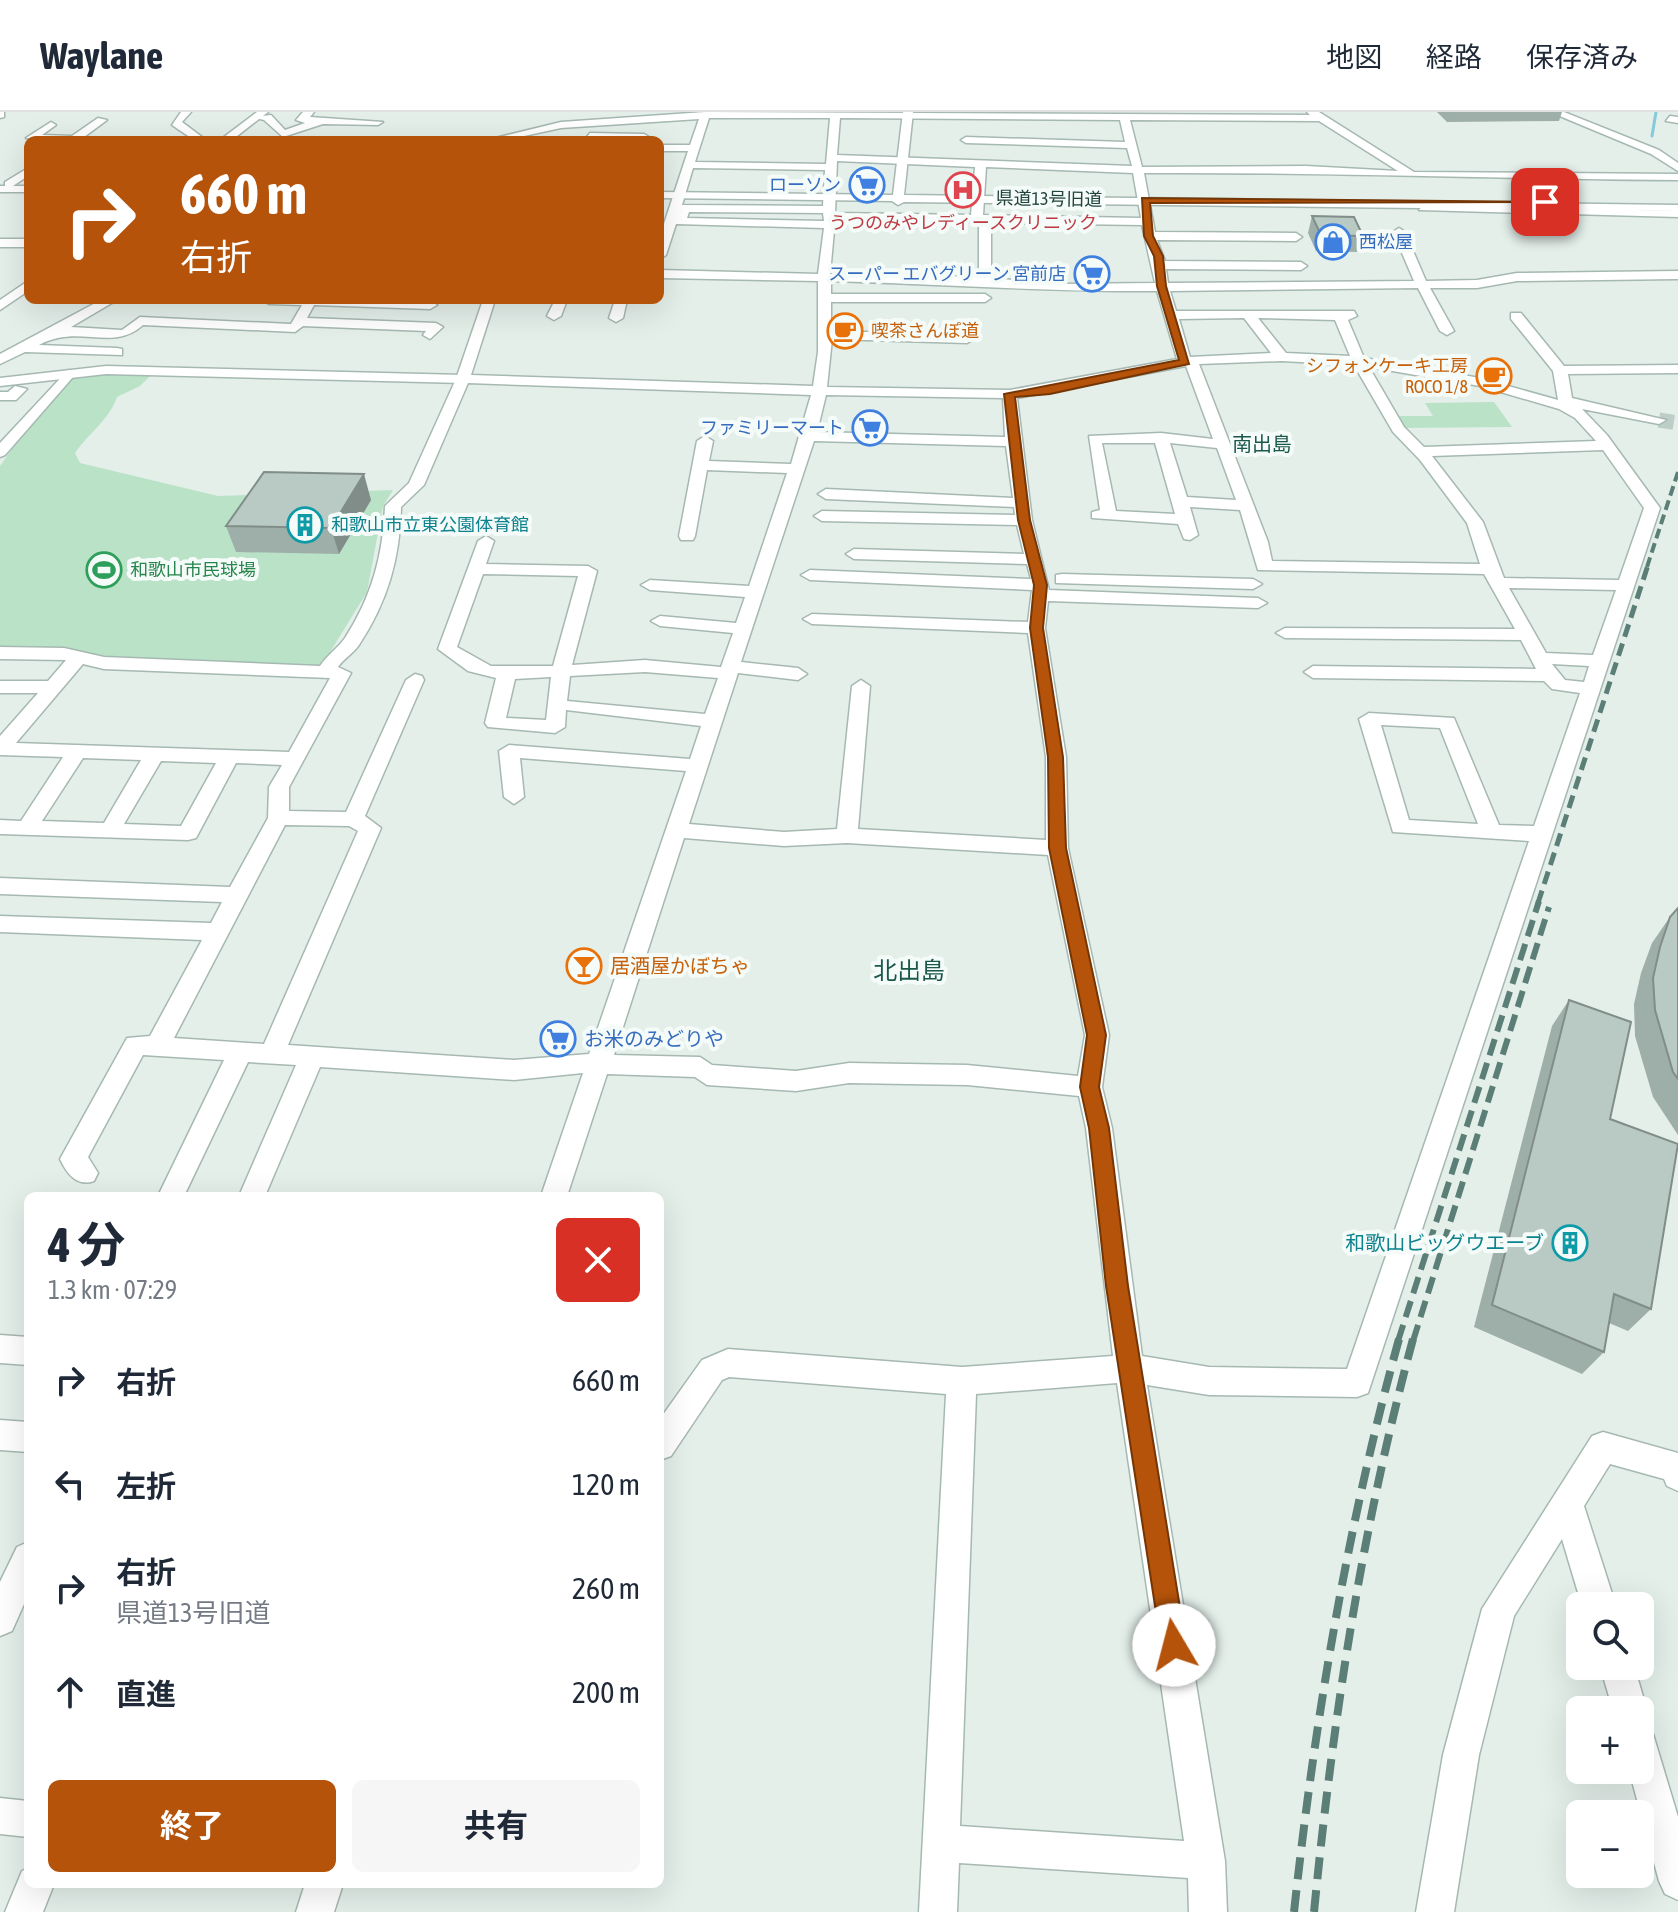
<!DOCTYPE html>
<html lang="ja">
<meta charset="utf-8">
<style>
:root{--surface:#fff;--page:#f6f6f7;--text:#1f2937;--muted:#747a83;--line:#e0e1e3;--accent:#b45309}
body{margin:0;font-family:"Asap Condensed","Noto Sans JP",sans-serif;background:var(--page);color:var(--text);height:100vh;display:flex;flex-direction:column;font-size:30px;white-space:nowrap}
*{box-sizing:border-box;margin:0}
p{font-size:26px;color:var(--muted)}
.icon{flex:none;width:44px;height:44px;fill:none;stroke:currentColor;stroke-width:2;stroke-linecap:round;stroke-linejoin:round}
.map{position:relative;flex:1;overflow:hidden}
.panel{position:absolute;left:24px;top:1080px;width:640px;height:696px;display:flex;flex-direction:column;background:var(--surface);border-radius:12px;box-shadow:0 8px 32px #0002}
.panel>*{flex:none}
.guide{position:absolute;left:24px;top:24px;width:640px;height:168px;border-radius:12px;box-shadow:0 8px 32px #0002;background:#b45309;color:#fff;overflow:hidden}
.controls{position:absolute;left:1566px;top:1480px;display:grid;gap:16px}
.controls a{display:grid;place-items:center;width:88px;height:88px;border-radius:12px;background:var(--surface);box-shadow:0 8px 32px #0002;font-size:40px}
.pin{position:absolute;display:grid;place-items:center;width:68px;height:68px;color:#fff;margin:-34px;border-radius:16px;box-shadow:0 4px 12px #0006}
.me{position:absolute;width:88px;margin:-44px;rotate:352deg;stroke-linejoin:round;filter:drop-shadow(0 0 6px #0008)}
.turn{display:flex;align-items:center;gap:28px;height:168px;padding:0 24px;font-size:36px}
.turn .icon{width:104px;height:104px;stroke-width:2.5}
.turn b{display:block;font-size:56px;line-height:68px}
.round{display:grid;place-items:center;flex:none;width:84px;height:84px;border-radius:12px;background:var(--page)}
.head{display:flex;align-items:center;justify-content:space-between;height:136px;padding:0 24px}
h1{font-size:48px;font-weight:700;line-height:60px}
.primary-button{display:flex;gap:16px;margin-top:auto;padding:16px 24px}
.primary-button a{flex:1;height:92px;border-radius:12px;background:var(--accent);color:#fff;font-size:32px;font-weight:700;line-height:92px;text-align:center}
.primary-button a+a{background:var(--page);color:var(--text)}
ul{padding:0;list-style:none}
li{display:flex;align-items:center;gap:24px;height:104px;padding:0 24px}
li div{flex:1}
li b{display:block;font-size:30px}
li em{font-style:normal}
header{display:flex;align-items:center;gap:48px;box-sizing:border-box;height:112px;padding:0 40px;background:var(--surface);border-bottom:2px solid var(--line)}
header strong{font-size:38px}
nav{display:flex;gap:44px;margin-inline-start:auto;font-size:28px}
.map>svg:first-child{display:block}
.green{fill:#bae2c7}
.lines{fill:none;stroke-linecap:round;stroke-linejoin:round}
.stream{stroke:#86c9d9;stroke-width:3}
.minor-tunnel{stroke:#bdcdc7;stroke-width:15;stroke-dasharray:15 7;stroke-linecap:butt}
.minor-casing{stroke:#a6b8b2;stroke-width:3}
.tertiary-casing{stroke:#a6b8b2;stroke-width:3}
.minor{fill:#fff;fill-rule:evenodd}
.tertiary{fill:#fff;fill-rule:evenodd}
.rail-far3{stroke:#5b7e76;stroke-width:4;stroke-dasharray:10 5;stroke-linecap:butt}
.rail-far2{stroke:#5b7e76;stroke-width:5;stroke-dasharray:13 7;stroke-linecap:butt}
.rail-far1{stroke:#5b7e76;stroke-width:6;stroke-dasharray:17 8;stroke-linecap:butt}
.rail{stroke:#5b7e76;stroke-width:8;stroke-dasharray:22 11;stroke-linecap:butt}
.wall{fill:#9eaea8}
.shaded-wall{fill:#818d88}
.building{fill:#b8cac3;stroke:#818d88;stroke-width:2}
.route{fill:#b45309;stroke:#753606;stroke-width:2}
.labels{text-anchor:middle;stroke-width:8;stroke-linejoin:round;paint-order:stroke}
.far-shop-label{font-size:18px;fill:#366cbe;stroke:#f5fbf8;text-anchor:end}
.far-street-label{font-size:18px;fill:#21433b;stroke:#f5fbf8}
.far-health-label{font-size:18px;fill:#be3a42;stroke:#f5fbf8}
.far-food-label{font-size:18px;fill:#c56008;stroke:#f5fbf8;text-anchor:start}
.far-culture-label{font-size:18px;fill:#0d838f;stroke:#f5fbf8;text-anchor:start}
.far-leisure-label{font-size:18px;fill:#27864d;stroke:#f5fbf8;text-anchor:start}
.far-quarter-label{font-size:20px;fill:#1a584b;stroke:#f5fbf8}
.food-label{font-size:20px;fill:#c56008;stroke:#f5fbf8;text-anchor:start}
.shop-label{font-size:20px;fill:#366cbe;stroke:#f5fbf8;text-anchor:start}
.culture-label{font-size:20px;fill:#0d838f;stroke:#f5fbf8;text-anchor:end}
.quarter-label{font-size:24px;fill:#1a584b;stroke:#f5fbf8}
</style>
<header>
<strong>Waylane</strong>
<nav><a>地図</a><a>経路</a><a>保存済み</a></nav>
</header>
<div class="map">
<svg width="1678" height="1800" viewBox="0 0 1678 1800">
<rect width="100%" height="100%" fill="#e4efea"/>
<g class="green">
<path d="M113,262L151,263L140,274L117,285C109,308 89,321 75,341L80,351L218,384L393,378L383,394L367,480L321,555L113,547L0,536V354L31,310L74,266Z"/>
<polygon points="1494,290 1512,315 1403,316 1394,304 1433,304 1425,291"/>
</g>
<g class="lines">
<polyline class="stream" points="1652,24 1656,0"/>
<polyline class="minor-tunnel" points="1659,308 1678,311"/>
<defs>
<g id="minor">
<polygon points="0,0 4,0 4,5 0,6"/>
<polygon points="181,0 191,0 182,10 206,28 194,28 172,13"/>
<polygon points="303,0 314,0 310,5 383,10 378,13 323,12 283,25 264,8 252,5 271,3 285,18 305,11 296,8"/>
<path d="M705,0L1310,3L1307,0H1319L1414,60L1678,62V68C1500,67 1322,60 1144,61L1155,120L1296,121L1302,125L1296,129L1157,128L1165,149L1301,150L1307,154L1301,158L1166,157L1168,171L1414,169L1393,120L1399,116L1405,120L1426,169L1477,168L1517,161L1678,159V167L1517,169L1477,176H1430L1454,219L1447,223L1440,219L1418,176L1170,179L1176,199H1354L1357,204L1348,208L1364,246L1480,266L1558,288L1553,259L1511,207V201H1521L1564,254L1678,253V261L1568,262L1572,286L1666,308L1659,312L1582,297L1607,323L1660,396L1368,1281L1357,1285L1209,1283L1147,1273L1225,1749L1227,1800H1189L1188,1766L959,1751L957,1800H919L946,1282L729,1265L722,1268L671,1344L660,1348V1307L702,1248L728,1237L962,1255L1113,1244L1086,1016L1079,984L967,973L849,971L796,979L707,973L695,965L607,962L567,1084H541L583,961L514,968L320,955L265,1084H239L296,953L248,950L184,1084H158L224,948L143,943L88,1045L98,1061L94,1069C77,1075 67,1062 60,1047L127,926L150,924L202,828L0,820V804L211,811L222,790L0,782V766L230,775L268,706L269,675L282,653L236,651L196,726L188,728L0,722V708L21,709L63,645L0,643V624L38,581H0V569H48L66,548L0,547V535L64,536L104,545L320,554C327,543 338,536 345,526C372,484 383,443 385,394L409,371L456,267L483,188H495L471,263L813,274L818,240V169L660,166V158L818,162L824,116L676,112L666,143L660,147V124L688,39H660V33H690L699,7L561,16L506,28H487L561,10ZM709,6H830L826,52L695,50ZM840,6L1120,8L1125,30L966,25L961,28L966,31L1127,36L1132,54L837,43ZM1130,8L1319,9L1398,59L1306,54L1142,55ZM837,49L975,55L971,103L835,101ZM986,55L1133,61L1141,106L983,103ZM693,56L825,58L823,94L682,93ZM689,100L823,101L824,109L687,106ZM835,108L974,110L979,113V165L830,162ZM991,111L1142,113L1155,171L1059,172L991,166ZM831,169C940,172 1048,180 1157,179L1177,247L1010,278L827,275L832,227L967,231L974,227L967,223L831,219V190H985L991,186L985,182H831ZM1244,206L1271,241L1190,245L1179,207ZM1258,206L1335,208L1350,244L1286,241ZM1282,249L1354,253L1393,320L1420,348L1467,411L1480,452L1272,449L1268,430L1199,252ZM1186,254L1213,327L1161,321L1089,324L1100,398L1092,400V406L1178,412L1184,427L1190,428L1198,423L1190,395L1240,398L1258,458L1484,462L1515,517L1285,516L1276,521L1285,526L1521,528L1536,557L1313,554L1304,560L1313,566L1544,569L1552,577L1580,581L1534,714L1499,713L1454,606L1369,601L1359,607L1393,720L1529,729L1347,1257L1209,1255L1142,1244L1112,1016L1102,975L1109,923L1068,736L1066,645L1045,516L1048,489L1258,496L1267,491L1258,486L1049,478L1032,408L1017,286ZM1369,255L1480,274L1559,297L1575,306L1596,329L1424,335L1404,315ZM468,271L811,283L791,352L709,349L713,329L705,324L697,329L679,424L681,428H693L695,424L707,358L787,361L749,474L650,468L641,473L650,478L745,485L736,511L660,504L651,509L660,514L733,521L721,555L645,548L572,553L597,459L588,454L486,452L494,429L486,424L478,429L438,537L468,559L496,566L485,611L488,615L555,621L565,615L566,598L701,614L690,647L509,633L499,639L504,685L514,692L524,685L520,646L686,659L589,942L514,948L288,933L381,716L365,704L424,568L422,564L415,562L406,568L346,700L289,699V675L351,561L338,555C344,546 354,541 359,533C388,489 400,446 401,395L424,373ZM826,283L1003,286L1005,325L817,320ZM814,329L1006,334L1013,386L826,377L818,382L826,387L1014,395L1015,403L822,399L814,404L822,409L1017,413L1024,442L854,437L846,442L854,447L1027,452L1031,467L810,458L801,463L810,468L1032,478L1028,510L812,502L803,507L812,512L1028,521L1046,645V728L858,717L870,574L861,568L852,574L837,717L784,720L689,712L738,561L798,568L807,562L798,556L741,550ZM1102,331H1155L1175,402L1116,399ZM1170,331L1217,336L1236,388L1187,385ZM1603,338L1644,396L1619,468L1504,466L1483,410L1432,344ZM483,462L578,464L553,554H491L457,535ZM1509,476L1616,478L1593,543L1546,541ZM83,552L104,557L330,566L289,640L16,631ZM1552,552L1589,554L1584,570L1565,568ZM645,560L718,566L705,602L567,589L570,564ZM551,565L546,608L506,606L515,567ZM1381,613L1440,616L1478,712L1409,708ZM83,646L141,648L104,711L42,709ZM161,649L216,651L181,714L124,712ZM285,713L349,714L358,719L264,932L174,926ZM684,726L784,734L847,731L1048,743L1085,923L1078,964L967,953L849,951L796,959L712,953L700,945L614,943ZM1117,1271L1184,1729L960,1714L976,1282Z"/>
<polygon points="1550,0 1564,0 1659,38 1678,51 1678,59 1651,42"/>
<polygon points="1670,4 1678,5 1678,11 1666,9"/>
<polygon points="98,6 107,8 80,28 26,26 51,10 56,13 42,23 72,24"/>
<polygon points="590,21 644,22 649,25 644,28 586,26"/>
<polygon points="28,56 28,64 13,74 5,74 5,70"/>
<polygon points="1423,93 1678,99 1678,105 1419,98"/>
<rect x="0" y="127" width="28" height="8"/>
<path d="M101,188H117L71,215L122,218L140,205L291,212L302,193L269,192L263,188C290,188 421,182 437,193L430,197L314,193L307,206L436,211L443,215L430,227L423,223L426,219L303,214L295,220L143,213C112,241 79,211 39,233L117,236L122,237V243L25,240L0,252V242Z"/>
<polygon points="555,188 567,188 561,204 554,208 547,204"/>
<polygon points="615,188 627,188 623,206 616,210 609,206"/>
<polygon points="68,258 75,262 73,265 5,343 0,345 0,331"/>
<polygon points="15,274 27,277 16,288 0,288 0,280 8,280"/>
<polygon points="1062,462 1253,467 1262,472 1253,477 1056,471 1056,463"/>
<polygon points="0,1223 28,1225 28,1253 0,1251"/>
<polygon points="0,1308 28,1310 28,1340 0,1338"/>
<polygon points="1603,1320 1678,1341 1678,1379 1667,1374 1664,1367 1610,1352 1584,1394 1616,1494 1582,1494 1562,1427 1514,1504 1479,1643 1454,1800 1416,1800 1443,1643 1482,1497 1592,1324"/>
<polygon points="28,1430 28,1483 12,1519 0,1524 0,1470 17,1435"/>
<polygon points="1600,1554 1634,1554 1647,1598 1642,1610 1640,1598 1613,1598"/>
<polygon points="1640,1617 1653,1622 1678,1705 1678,1788 1665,1782 1659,1769 1629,1658 1640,1658"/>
<polygon points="0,1686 28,1689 28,1725 0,1722"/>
<polygon points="28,1756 28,1772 54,1772 43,1800 5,1800 22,1759"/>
<polygon points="305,1772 343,1772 334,1800 296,1800"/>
</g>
<g id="tertiary">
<polygon points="257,0 268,0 232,28 220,28"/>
<polygon points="903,0 913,0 904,83 1678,93 1678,99 904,90 898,93 892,89 660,86 660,80 893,83"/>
<rect x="0" y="74" width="28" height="6"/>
<polygon points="28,169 28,179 0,198 0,188"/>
<polygon points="106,254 463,263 470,267 463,271 106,262 0,274 0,266"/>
</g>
</defs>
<use href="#minor" class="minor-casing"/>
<use href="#tertiary" class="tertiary-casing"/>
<use href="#minor" class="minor"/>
<use href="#tertiary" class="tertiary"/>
<polyline class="rail-far3" points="1647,455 1678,360"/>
<polyline class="rail-far2" points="1538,791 1648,453"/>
<g class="rail-far1">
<polyline points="1398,1229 1539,789"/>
<polyline points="1413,1229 1549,795"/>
</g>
<g class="rail">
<path d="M1294,1800C1315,1607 1347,1415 1399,1227"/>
<path d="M1314,1800C1333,1606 1362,1415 1413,1227"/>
</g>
</g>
<g class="wall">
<polygon points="1437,0 1562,0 1559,9 1447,10"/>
<polygon points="1312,104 1363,124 1359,140 1316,139 1308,121"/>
<polygon points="371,388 339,442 236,440 226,414"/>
<polygon points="1678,796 1678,1023 1653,985 1635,924 1634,892 1641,861 1652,831 1670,805"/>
<polygon points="1569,888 1610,1007 1651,1197 1628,1219 1609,1211 1604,1240 1582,1262 1474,1215 1552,914"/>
</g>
<polygon class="shaded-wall" points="364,362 371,388 339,442 331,416"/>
<g class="building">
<polygon points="1312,104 1354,105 1363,124 1321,123"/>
<polygon points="264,360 364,362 331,416 226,414"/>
<polygon points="1678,796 1678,967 1673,960 1655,898 1653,866 1660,835 1670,805"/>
<polygon points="1569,888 1631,910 1610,1007 1678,1032 1651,1197 1614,1182 1604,1240 1492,1193"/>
</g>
<polygon class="route" points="1142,86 1550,90 1150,91 1153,124 1163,144 1166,174 1189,252 1050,282 1015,285 1030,408 1047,473 1043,516 1063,645 1066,736 1106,923 1099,975 1109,1016 1128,1174 1186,1533 1183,1542 1174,1546 1165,1542 1161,1533 1106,1174 1089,1016 1080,975 1087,923 1049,736 1048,645 1030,516 1034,473 1018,408 1004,282 1179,248 1157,174 1154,144 1144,124"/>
<defs>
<symbol id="supermarket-ring" viewBox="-11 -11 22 22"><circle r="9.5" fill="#f5fbf8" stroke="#3f7fe0" stroke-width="1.5"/><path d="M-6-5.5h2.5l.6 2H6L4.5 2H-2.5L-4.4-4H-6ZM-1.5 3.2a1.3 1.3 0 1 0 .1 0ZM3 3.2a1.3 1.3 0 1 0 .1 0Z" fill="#3f7fe0"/></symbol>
<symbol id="hospital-ring" viewBox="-11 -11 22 22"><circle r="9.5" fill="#f5fbf8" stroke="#e0444e" stroke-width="1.5"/><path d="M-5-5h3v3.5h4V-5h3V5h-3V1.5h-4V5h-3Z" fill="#e0444e"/></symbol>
<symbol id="shop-ring" viewBox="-11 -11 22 22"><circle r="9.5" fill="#f5fbf8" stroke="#3f7fe0" stroke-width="1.5"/><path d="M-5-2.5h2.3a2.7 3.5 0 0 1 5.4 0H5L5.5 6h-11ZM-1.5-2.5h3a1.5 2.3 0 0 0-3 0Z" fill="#3f7fe0"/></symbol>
<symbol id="cafe-ring" viewBox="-11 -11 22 22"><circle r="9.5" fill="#f5fbf8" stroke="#e8710a" stroke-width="1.5"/><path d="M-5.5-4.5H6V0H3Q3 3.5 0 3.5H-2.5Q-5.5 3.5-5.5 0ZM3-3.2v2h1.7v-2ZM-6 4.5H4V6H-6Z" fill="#e8710a"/></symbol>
<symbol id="building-ring" viewBox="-11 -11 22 22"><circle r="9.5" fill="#f5fbf8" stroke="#0f9aa8" stroke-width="1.5"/><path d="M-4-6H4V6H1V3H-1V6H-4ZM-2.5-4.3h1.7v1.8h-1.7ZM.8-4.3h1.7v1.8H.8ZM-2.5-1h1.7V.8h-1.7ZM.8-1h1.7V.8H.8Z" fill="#0f9aa8"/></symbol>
<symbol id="stadium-ring" viewBox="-11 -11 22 22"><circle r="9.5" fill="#f5fbf8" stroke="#2e9e5b" stroke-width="1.5"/><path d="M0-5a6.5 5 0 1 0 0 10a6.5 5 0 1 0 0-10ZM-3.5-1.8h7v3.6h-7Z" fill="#2e9e5b"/></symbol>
<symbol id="bar-ring" viewBox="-11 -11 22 22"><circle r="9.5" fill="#f5fbf8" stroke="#e8710a" stroke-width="1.5"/><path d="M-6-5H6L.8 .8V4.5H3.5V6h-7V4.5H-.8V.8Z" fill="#e8710a"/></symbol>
</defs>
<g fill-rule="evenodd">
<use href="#supermarket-ring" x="847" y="53" width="40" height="40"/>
<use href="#hospital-ring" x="943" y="58" width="40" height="40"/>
<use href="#shop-ring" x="1313" y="110" width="40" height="40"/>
<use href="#supermarket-ring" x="1072" y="142" width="40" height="40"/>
<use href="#cafe-ring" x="825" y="199" width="40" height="40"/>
<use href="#cafe-ring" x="1474" y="244" width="40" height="40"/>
<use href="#supermarket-ring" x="850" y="296" width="40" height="40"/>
<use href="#building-ring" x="285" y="393" width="40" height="40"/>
<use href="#stadium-ring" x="84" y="438" width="40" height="40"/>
<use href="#bar-ring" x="564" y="834" width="40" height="40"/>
<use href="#supermarket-ring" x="538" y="907" width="40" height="40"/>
<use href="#building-ring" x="1550" y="1111" width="40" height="40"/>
</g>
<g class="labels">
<g class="far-shop-label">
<text x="841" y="79">ローソン</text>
<text x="1359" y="136" text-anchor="start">西松屋</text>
<text x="1066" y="168">スーパー エバグリーン 宮前店</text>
<text x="844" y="322">ファミリーマート</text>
</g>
<g class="far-street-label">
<text transform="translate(1049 87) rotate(1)" y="6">県道13号旧道</text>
</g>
<g class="far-health-label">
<text x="963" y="117">うつのみやレディースクリニック</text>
</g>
<g class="far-food-label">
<text x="871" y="225">喫茶さんぽ道</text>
<text x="1468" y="260" text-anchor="end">シフォンケーキ工房<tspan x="1468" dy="21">ROCO 1/8</tspan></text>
</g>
<g class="far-culture-label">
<text x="331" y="419">和歌山市立東公園体育館</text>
</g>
<g class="far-leisure-label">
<text x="130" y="464">和歌山市民球場</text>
</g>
<g class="far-quarter-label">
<text x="1262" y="339">南出島</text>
</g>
<g class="food-label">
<text x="610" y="861">居酒屋かぼちゃ</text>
</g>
<g class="shop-label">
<text x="584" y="934">お米のみどりや</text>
</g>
<g class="culture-label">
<text x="1544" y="1138">和歌山ビッグウエーブ</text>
</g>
<g class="quarter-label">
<text x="909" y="867">北出島</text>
</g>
</g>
</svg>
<div class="controls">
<a><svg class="icon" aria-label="search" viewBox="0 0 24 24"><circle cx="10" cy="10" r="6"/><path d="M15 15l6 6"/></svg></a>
<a>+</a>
<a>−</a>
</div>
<div class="pin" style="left:1545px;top:90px;background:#d93025"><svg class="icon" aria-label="arrive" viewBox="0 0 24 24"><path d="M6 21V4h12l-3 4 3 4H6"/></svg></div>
<svg class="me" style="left:1174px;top:1533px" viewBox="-20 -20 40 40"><circle r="19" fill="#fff"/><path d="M0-13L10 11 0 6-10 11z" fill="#b45309"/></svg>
<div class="guide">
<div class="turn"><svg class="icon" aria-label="right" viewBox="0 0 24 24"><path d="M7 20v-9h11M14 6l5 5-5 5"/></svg><div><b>660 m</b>右折</div></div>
</div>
<section class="panel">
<div class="head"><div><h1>4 分</h1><p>1.3 km · 07:29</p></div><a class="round" style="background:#d93025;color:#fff"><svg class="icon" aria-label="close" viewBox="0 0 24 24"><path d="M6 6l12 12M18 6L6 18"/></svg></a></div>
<ul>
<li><svg class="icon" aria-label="right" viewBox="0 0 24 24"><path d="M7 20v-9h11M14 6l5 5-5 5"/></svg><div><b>右折</b></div><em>660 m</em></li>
<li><svg class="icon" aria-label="left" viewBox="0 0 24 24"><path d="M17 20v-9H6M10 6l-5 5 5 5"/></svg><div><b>左折</b></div><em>120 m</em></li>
<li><svg class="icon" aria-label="right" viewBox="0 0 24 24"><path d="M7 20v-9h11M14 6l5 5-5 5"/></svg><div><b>右折</b><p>県道13号旧道</p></div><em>260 m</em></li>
<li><svg class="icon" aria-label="ahead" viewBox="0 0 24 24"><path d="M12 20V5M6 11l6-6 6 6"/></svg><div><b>直進</b></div><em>200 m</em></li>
</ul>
<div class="primary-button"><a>終了</a><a>共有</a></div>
</section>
</div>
